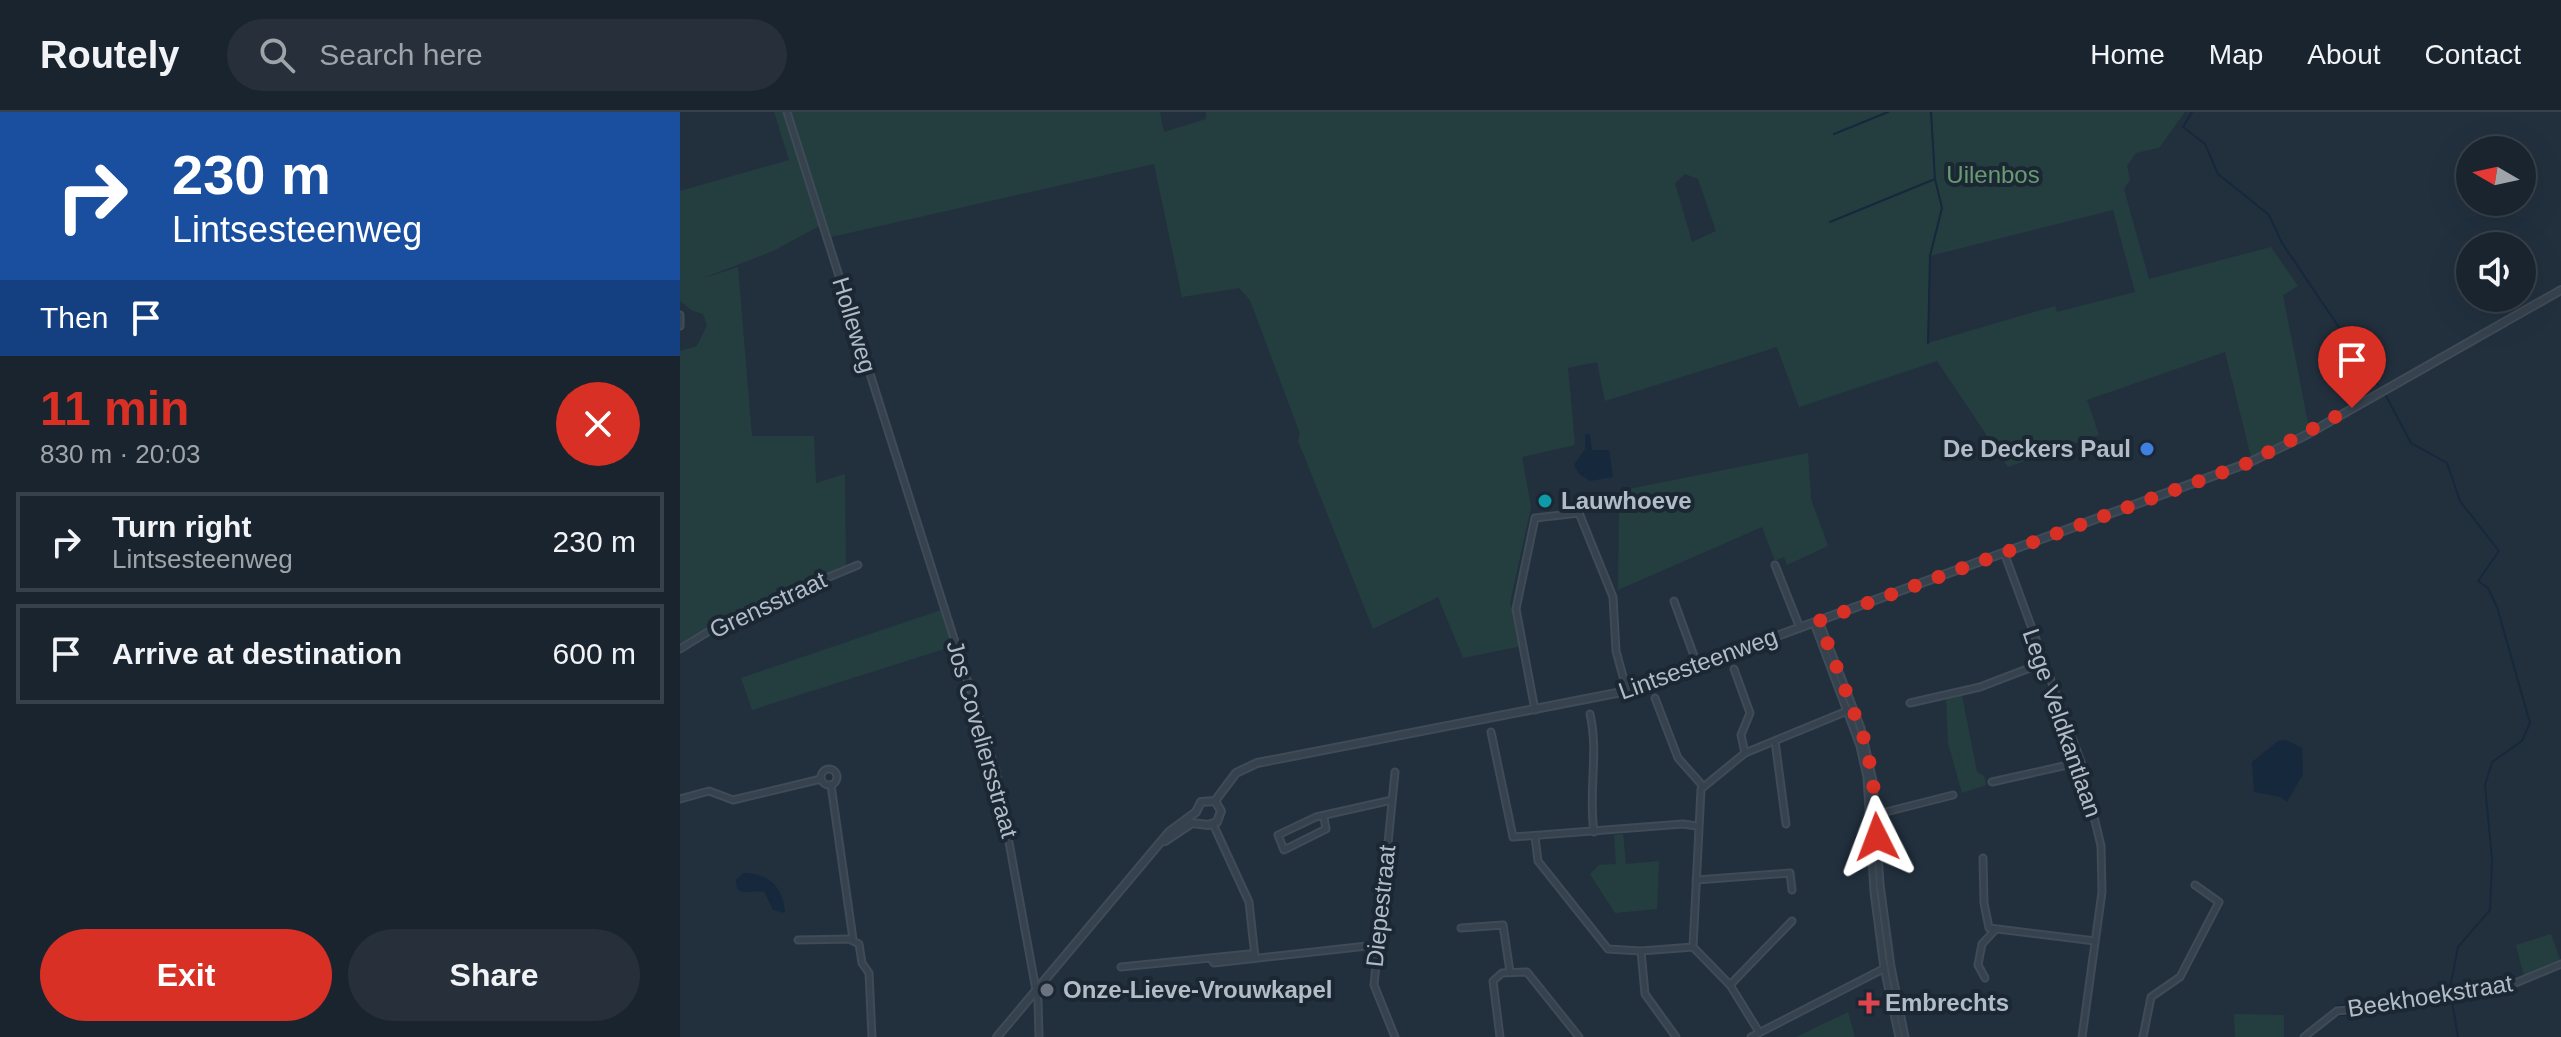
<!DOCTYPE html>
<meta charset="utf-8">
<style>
:root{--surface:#1a242e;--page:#27303a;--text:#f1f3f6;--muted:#9fa4aa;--line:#38414a;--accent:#d93025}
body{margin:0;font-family:Helvetica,sans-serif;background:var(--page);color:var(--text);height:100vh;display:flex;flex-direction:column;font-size:30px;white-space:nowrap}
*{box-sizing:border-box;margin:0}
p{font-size:26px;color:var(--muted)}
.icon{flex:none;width:44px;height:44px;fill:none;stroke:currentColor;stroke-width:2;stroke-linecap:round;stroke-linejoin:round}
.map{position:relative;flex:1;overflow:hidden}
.drawer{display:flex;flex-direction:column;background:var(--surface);width:680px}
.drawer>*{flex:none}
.guide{background:#1a4fa0;color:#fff;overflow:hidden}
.needle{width:52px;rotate:279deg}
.fabs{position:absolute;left:1776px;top:24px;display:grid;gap:16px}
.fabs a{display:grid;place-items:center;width:80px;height:80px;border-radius:50%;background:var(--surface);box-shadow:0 8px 32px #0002,0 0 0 2px var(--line);font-size:40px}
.pin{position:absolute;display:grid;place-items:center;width:68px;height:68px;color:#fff;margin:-82px -34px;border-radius:50% 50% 50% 0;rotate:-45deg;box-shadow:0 0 8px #0007}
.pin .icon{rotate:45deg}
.me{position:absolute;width:88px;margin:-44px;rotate:357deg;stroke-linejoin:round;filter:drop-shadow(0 0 6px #0008)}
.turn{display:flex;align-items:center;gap:28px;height:168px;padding:0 40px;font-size:36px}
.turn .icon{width:104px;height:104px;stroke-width:2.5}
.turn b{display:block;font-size:56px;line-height:68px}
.then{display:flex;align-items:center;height:76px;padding:0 40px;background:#0003;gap:16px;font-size:30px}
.round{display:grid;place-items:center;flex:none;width:84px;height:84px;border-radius:42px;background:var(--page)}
.summary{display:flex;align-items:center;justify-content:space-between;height:136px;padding:0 40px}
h1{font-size:48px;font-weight:800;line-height:60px;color:var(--accent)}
.action{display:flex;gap:16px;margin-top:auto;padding:16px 40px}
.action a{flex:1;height:92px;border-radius:48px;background:var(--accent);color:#fff;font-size:32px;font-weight:800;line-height:92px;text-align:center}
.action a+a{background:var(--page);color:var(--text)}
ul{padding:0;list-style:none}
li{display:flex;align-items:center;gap:24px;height:100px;margin:0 16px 12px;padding:0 24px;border:4px solid var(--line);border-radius:0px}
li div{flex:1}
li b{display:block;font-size:30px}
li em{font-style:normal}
header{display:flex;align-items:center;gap:48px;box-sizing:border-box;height:112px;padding:0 40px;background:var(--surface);border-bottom:2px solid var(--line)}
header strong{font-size:38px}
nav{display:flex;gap:44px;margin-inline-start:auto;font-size:28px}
.search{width:560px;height:72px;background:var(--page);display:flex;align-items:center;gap:20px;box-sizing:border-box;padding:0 28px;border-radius:44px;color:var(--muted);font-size:30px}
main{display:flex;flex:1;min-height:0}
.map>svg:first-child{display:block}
.green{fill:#243e3f;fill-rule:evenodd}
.water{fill:#15283c}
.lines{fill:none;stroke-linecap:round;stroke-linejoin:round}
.stream{stroke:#15283c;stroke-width:2}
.minor-casing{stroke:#3f4b57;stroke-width:9}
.tertiary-casing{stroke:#3f4b57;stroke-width:10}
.minor{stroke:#36424e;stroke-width:5}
.tertiary{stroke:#36424e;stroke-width:6}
.route{stroke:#d93025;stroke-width:14;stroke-dasharray:0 25.2}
.shop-dot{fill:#3f7fe0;stroke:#1b2733;stroke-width:3}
.culture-dot{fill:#0f9aa8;stroke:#1b2733;stroke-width:3}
.worship-dot{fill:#6b7280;stroke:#1b2733;stroke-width:3}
.health-dot{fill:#e0444e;stroke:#1b2733;stroke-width:3}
.labels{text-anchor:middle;stroke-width:8;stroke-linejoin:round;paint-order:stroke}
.park-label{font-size:24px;fill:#689b71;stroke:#1b2733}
.street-label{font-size:24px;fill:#b2bcc9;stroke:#1b2733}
.poi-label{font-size:24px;font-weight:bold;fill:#b2bcc9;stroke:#1b2733;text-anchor:start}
</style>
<header>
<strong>Routely</strong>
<div class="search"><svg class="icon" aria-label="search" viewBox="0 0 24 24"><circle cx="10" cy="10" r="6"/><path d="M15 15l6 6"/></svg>Search here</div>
<nav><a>Home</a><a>Map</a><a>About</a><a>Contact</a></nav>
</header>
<main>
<section class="drawer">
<div class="guide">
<div class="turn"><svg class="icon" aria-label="right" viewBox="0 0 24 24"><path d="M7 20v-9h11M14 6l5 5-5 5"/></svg><div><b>230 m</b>Lintsesteenweg</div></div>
<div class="then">Then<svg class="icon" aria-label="arrive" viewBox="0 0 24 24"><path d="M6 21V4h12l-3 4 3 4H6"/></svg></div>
</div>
<div class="summary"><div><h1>11 min</h1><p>830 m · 20:03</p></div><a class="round" style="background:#d93025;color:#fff"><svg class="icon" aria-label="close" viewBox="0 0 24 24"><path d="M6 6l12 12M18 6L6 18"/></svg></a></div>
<ul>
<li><svg class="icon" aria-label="right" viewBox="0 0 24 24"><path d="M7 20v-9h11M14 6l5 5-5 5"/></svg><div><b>Turn right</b><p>Lintsesteenweg</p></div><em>230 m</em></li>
<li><svg class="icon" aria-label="arrive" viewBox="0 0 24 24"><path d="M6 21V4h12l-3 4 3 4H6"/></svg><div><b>Arrive at destination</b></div><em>600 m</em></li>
</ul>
<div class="action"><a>Exit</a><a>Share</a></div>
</section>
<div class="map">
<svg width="1881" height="925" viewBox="0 0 1881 925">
<rect width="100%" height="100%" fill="#22303e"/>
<g class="green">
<path d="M94,0H480L484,20L526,7V0H1505L1479,36L1456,41L1447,54L1450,68L1444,77L1469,167L1591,135L1618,174L1603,183L1629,316L1571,345L1545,240L1407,288L1419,323L1328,355L1257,249L1119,295L1097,235L925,289L917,250L888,256L895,333L842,345L851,395L830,491L842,534L783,546L758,485L693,517L623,341L618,329L620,322L570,188L559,176L502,185L474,52L151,125L145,111L93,139L21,167L58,155L72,324H134L136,371L165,362L166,454L37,509L0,534V239L17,234L27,213L23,202L11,198L0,189V79L109,48ZM1005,62L1018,67L1036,119L1012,130L995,71ZM1433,98L1455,180L1377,200L1375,194L1248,231L1250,144Z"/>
<polygon points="1128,341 1131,387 1148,434 1107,453 1104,445 1095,449 1082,415 938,478 939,379"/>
<polygon points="261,498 274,534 72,598 61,566"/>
<polygon points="1282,583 1297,660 1304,664 1306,673 1282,681 1268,631 1266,587"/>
<polygon points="943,722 946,752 979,749 977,797 935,801 910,762 919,753 936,752 934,723"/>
<polygon points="1871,822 1880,847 1844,864 1836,833"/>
<polygon points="1168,900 1175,925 1116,925"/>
<polygon points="1554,902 1604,903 1604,925 1555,925"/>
</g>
<g class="water">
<polygon points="905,322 910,322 912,338 929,338 933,365 910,369 899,362 894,353 905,337"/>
<polygon points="1606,628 1622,636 1623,662 1607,690 1600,685 1574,680 1572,650 1598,629"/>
<path d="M63,761C89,761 104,776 105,801L93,798L84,779L62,780L57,776L56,768Z"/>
</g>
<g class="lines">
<g class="stream">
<polyline points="1512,0 1503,15 1525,32 1538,62 1589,103 1602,131 1698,273"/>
<polyline points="1154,22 1208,0"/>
<polyline points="1150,110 1255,67"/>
<polyline points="1248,231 1250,144 1262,96 1255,67 1251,0"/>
<polyline points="1706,284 1731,331 1767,351 1780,389 1819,439 1798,469 1808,476 1817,495 1850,611 1842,629 1812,650 1805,673 1812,748 1810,798 1778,835 1770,876"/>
<polyline points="1142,526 1164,585"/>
<polyline points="1176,613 1181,626"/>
<polyline points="1193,719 1199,782"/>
<polyline points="1201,796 1205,839"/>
<polyline points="1771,883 1778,925"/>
<path d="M1658,894C1714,889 1768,876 1824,869"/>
<polyline points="1653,904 1723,896"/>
</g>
<defs>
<g id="minor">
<polyline points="107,0 316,659 358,889 359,925"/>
<polyline points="0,203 0,214"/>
<polyline points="1325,443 1401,650 1421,734 1422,780 1402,925"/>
<polyline points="1095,453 1120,516"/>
<polyline points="994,489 1017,552"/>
<polyline points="1139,509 1181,616 1193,669 1200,772 1211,855 1225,925"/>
<polyline points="1134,511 1180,634 1187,665 1194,780 1204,856 1219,925"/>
<polyline points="0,537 52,505 178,453"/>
<polyline points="1054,557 1070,601 1061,623 1065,641"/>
<polyline points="975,586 998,646 1022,673"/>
<polyline points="1230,591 1300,575 1363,551"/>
<polyline points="855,598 836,497 855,406 899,401 933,485 936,539 947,579"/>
<path d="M910,602C919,641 908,680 914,720"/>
<polyline points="811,620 833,725 1003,712 1017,714"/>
<polyline points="1095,629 1106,712"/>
<circle cx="149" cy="665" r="8"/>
<polyline points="1312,670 1401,650"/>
<polyline points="151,673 173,827"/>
<polyline points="0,687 29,679 53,688 141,667"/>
<polyline points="1194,703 1273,683"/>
<polyline points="644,706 646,717 604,738 598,723 636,705 712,688"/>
<polyline points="533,712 569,790 575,845"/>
<polyline points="855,725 858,749 928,837 961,839 1013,835"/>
<polyline points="1303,746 1304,791 1309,816 1415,829"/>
<polyline points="1016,768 1110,761 1112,778"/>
<polyline points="781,816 823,813 830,860"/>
<polyline points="118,828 169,827 179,832 182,851 189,861 192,925"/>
<polyline points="961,839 965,882 996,925"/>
<polyline points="531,847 534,851 696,833"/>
<polyline points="441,855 569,842 574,845"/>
<polyline points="1305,866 1298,853 1302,832 1315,818"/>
<polyline points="1050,873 1112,809"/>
<polyline points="1079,920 1050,873 1013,835 1021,677 1065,641 1172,597"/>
<polyline points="715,925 694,873 715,660"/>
<polyline points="820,925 813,869 822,861 847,860 899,925"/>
<polyline points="1071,925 1205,856"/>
<polyline points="1463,925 1471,885 1500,865 1539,790 1515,773"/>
<polyline points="1624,925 1657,899 1709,894 1762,881 1833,872 1881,852"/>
</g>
<g id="tertiary">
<polyline points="535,689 556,661 577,651 947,579 1568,351 1626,323 1881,178"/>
<polyline points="485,729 512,711 528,713 537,710 541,699 535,689"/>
<polyline points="317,925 489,720 516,700 521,690 535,689"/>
</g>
</defs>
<use href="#minor" class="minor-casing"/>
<use href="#tertiary" class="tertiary-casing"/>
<use href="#minor" class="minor"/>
<use href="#tertiary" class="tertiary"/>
</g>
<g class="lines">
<polyline class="route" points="1197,725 1193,669 1186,632 1139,509 1568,351 1672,296"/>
</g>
<circle class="shop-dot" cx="1467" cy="337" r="8"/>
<circle class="culture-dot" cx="865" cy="389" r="8"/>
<circle class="worship-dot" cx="367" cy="878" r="8"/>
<path class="health-dot" d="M1185 879h8v8h8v8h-8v8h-8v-8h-8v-8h8z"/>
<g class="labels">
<g class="park-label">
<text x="1313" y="71">Uilenbos</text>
</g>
<g class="street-label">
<text transform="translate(174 213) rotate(73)" y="8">Holleweg</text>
<text transform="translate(88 493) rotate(-25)" y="8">Grensstraat</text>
<text transform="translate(1018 552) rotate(-20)" y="8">Lintsesteenweg</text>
<text transform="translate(1382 611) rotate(71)" y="8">Lege Veldkantlaan</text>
<text transform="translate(302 627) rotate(74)" y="8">Jos Coveliersstraat</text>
<text transform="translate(701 794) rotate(-84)" y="8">Diepestraat</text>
<text transform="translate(1750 884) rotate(-9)" y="8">Beekhoekstraat</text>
</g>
<g class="poi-label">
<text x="1451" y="345" text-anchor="end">De Deckers Paul</text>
<text x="881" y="397">Lauwhoeve</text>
<text x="383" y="886">Onze-Lieve-Vrouwkapel</text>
<text x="1205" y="899">Embrechts</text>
</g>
</g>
</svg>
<div class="fabs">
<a><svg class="needle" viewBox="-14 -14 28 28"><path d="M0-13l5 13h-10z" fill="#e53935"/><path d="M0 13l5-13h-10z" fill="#9fa4aa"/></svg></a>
<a><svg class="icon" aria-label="sound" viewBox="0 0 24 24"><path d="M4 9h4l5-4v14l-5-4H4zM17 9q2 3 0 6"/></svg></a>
</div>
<div class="pin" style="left:1672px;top:296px;background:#d93025"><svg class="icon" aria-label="arrive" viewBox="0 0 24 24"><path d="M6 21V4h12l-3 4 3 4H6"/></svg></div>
<svg class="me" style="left:1197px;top:725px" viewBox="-20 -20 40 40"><path d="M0-17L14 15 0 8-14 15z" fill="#d93025" stroke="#fff" stroke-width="4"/></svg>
</div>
</main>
